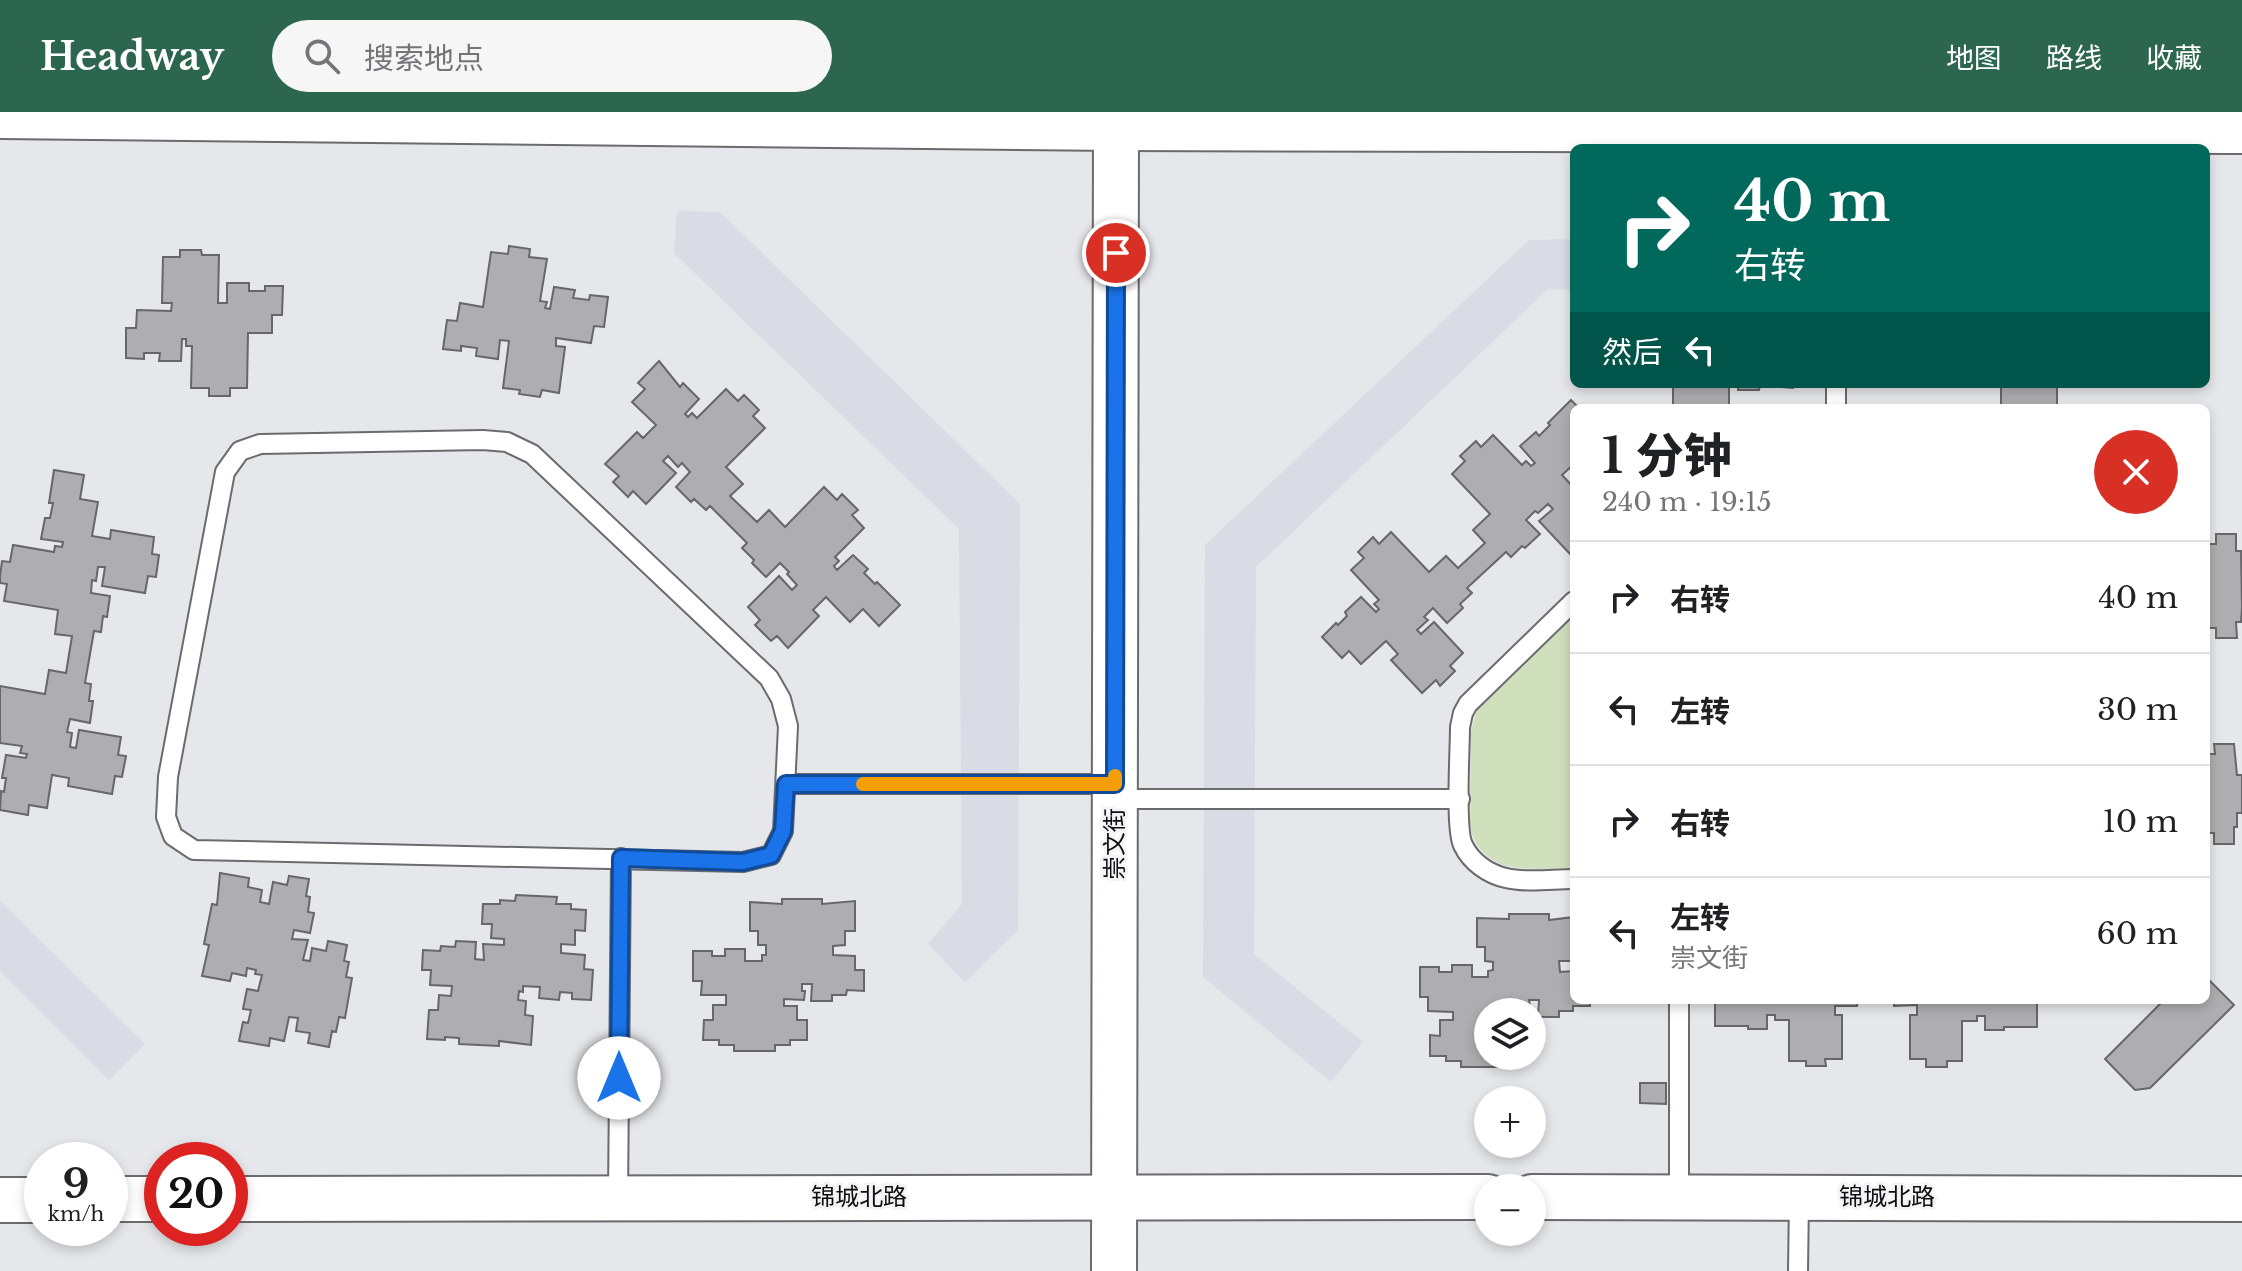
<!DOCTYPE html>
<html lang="zh">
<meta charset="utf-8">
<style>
:root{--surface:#fff;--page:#f6f6f6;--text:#202124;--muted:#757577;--line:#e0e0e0;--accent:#2d664e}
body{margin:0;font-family:"Libre Baskerville","Noto Sans SC",serif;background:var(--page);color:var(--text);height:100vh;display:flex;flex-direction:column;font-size:30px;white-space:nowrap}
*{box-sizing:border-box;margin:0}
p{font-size:26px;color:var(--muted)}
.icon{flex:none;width:44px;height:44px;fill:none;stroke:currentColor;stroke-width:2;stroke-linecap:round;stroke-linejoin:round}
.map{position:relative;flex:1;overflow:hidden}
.panel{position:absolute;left:1570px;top:292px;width:640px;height:600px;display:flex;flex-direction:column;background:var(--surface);border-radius:12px;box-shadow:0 4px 12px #0003}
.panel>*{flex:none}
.hud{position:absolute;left:1570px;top:32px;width:640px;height:244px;border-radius:12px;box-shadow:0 4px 12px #0003;background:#00695c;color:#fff;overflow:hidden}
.buttons{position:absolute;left:1474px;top:886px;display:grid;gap:16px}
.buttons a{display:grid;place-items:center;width:72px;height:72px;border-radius:50%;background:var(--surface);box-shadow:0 4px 12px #0003;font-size:40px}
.speed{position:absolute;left:24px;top:1030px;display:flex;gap:16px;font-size:40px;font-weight:700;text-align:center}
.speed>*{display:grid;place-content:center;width:104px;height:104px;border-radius:50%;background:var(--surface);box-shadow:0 4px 12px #0003;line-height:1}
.speed small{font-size:20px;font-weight:400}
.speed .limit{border:12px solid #d22;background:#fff;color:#111}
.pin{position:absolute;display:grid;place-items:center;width:68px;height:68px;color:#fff;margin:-34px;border:4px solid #fff;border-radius:50%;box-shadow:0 2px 8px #0007}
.me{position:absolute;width:88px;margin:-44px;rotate:0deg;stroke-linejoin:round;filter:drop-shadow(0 0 6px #0008)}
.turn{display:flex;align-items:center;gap:28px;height:168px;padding:0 32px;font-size:36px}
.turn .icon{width:104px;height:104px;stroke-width:2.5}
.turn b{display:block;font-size:56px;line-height:68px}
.then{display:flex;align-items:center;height:76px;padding:0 32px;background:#0003;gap:16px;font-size:30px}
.round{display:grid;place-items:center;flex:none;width:84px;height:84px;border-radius:42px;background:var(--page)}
.headline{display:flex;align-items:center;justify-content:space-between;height:136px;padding:0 32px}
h1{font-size:48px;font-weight:800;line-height:60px}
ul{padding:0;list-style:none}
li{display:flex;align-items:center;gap:24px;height:112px;padding:0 32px;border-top:2px solid var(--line)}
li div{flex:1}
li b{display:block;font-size:30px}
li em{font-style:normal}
header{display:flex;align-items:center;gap:48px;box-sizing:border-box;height:112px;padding:0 40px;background:var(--accent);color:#fff}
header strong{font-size:38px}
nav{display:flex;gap:44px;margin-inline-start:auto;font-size:28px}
.search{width:560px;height:72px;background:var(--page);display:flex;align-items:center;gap:20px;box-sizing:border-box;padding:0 28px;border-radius:44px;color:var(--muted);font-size:30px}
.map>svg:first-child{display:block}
.built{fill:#d9dbe5}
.green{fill:#d0dfbc}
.building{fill:#aeaeb1;stroke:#67676a;stroke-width:2}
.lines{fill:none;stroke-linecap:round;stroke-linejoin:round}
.lane-casing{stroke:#6b6b6e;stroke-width:22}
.secondary-casing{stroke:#6b6b6e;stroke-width:48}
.lane{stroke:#fff;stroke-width:18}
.secondary{stroke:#fff;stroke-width:44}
.route-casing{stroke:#114b97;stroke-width:20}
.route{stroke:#1a73e8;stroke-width:14}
.slow{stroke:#f59e0b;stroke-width:14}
.labels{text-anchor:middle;stroke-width:6;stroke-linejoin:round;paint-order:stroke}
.street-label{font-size:24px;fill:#0d0e0f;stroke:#f4f4f7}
</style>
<header>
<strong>Headway</strong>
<div class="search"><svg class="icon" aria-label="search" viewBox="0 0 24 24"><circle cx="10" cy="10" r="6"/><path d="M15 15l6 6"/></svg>搜索地点</div>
<nav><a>地图</a><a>路线</a><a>收藏</a></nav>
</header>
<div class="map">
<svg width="2242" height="1159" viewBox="0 0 2242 1159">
<rect width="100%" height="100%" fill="#e6e7ea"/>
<g class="built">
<polygon points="677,99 720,100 1020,392 1018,818 965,870 928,832 962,792 959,417 674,141"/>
<polygon points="1574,127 1573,178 1548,177 1256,455 1254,842 1363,930 1331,970 1203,865 1205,433 1529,128"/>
<polygon points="0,789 145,932 109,968 0,859"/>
</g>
<path class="green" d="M1574,503V756C1532,756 1485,766 1470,716L1471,620L1476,601L1483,589Z"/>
<g class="building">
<polygon points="509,134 530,137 529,145 547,147 540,189 547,190 545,196 550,197 554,175 575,178 573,186 589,188 590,183 608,185 604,215 594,214 591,231 556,226 556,234 565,235 559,281 542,278 540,285 519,282 520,278 503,276 509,229 500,228 498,247 476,244 477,236 461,234 461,239 443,237 447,208 457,209 460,191 483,195 491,140 508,142"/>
<polygon points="180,138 201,138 202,143 219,143 218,191 227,191 227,171 249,171 249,179 265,179 265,174 283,174 282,203 272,203 272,221 248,221 247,276 230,276 230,284 209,284 209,276 191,276 192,234 186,234 186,227 182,227 181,249 159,249 160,241 144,241 144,247 126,246 126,216 136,216 137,198 171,199 172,191 162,191 163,145 180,145"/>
<polygon points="659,249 680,275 683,271 699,287 685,302 688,305 692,301 697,306 726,277 738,289 744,283 759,298 753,304 765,316 726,355 743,372 730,384 757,410 769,398 785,415 824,375 837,388 842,382 858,398 852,403 864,416 835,445 839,449 834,454 837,458 853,443 868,457 864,461 875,472 877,470 900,493 879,514 863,497 850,510 826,485 813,498 819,504 788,536 777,524 771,529 755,513 760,508 748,495 779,464 792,478 797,473 787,462 789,460 780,451 766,465 752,451 754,448 742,436 747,431 710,394 706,398 694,387 691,390 676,375 690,360 682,351 678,355 668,344 663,349 676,361 646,392 633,379 628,385 613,370 619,364 605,352 637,320 643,326 656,313 632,290 645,277 638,271"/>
<rect x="1673" y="272" width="56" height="24"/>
<polygon points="1738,272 1793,272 1793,276 1760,273 1759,278 1738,278"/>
<rect x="2001" y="272" width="56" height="24"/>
<polygon points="1571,288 1579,296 1574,296 1574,352 1562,363 1574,376 1574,437 1570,442 1539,409 1553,397 1548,392 1538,401 1535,399 1526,408 1540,422 1525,436 1522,434 1511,445 1506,440 1467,476 1472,481 1460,492 1463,496 1447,511 1433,496 1424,505 1428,508 1417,518 1421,522 1434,510 1463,541 1450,554 1455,559 1440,574 1436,568 1422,581 1391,548 1398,542 1386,529 1361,552 1349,539 1342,546 1322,525 1336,511 1338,513 1347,504 1345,500 1361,485 1376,500 1379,497 1374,492 1379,488 1351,458 1364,446 1358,440 1373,425 1379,432 1391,420 1429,460 1446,444 1458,456 1485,431 1473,418 1490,402 1452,362 1465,349 1460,344 1476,329 1481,335 1493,323 1522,353 1526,349 1531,354 1535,351 1520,334 1536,320 1539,324 1550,313 1548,311"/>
<polygon points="54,358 84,363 80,387 98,390 92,424 110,427 111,418 154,425 152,442 159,443 156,465 148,464 145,481 102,474 105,455 98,455 96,469 92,468 91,481 110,484 107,505 103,504 101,520 94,519 85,571 91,572 89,589 93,589 90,611 70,607 67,620 72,621 70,635 76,636 79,618 121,625 118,643 126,644 122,665 115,664 112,682 68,674 69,666 52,663 47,696 29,693 28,703 0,698 1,679 4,680 6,666 2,666 6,643 26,646 27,642 20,641 22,634 0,631 0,574 45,582 49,558 66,561 72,524 55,522 58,498 4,489 7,472 0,471 0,464 2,449 10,450 13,433 54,440 55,434 62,435 63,430 41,427 45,406 50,406 53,391 49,391"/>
<polygon points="2216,422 2236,422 2236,439 2241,439 2242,495 2241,510 2236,510 2237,526 2216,526 2216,516 2206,516 2206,432 2216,432"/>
<polygon points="2214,632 2234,632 2237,663 2242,663 2242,701 2237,701 2237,715 2234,715 2234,732 2214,732 2214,721 2206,721 2206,642 2215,642"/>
<polygon points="220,761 249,766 248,775 262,778 260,790 269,792 273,770 287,773 289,764 309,767 306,784 310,785 308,800 314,801 310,821 294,818 292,827 308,828 303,848 310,849 312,836 326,839 328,829 347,833 344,849 349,850 346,865 352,866 345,906 339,905 336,920 332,919 329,935 308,931 310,921 296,919 298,906 289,905 284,929 270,926 269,934 239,929 243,910 248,911 251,898 243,897 247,877 258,879 262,863 255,862 256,858 247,856 246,864 232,861 230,869 202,864 209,833 204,832 212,792 217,793"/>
<polygon points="516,783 557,785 556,792 571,792 571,797 586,798 585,819 575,818 575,833 561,832 561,841 585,843 584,857 593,858 591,888 572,887 572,881 560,880 559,888 539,886 540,875 523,874 523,880 519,879 518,888 526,889 525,903 533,904 531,933 499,929 499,934 459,932 459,926 445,925 445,928 427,927 429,898 438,898 439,883 451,884 452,874 430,873 431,858 422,858 423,838 440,839 441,834 455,835 456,829 476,830 475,847 484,848 483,832 504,833 504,827 491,826 492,812 482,812 483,792 500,792 500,788 515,789"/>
<polygon points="782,787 822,787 822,792 855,789 855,819 845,819 845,833 833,834 833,843 855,844 855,858 864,858 864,879 847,878 846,883 832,883 832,889 811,889 812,872 802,872 802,879 805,879 804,888 784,887 784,894 797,894 797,908 807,908 807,928 790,928 790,933 775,933 775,939 734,939 734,933 719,933 719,928 703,928 704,908 713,908 713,893 726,893 726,883 701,883 702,869 693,869 693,839 712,839 712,844 725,844 725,837 745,837 745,849 762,849 762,843 766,843 766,833 758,833 758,819 750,819 750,790 782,792"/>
<polygon points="1509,802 1549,802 1549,808 1574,805 1572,849 1559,849 1560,860 1574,859 1574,888 1590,888 1590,894 1573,894 1573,899 1559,899 1559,905 1538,905 1539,888 1529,888 1531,900 1488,900 1488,944 1517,944 1517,949 1502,949 1502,955 1461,955 1461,949 1446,949 1446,944 1430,944 1430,923 1440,924 1440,908 1453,908 1453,900 1428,899 1428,885 1420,885 1420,855 1439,855 1439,860 1452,860 1452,853 1472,853 1472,865 1488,865 1488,859 1493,858 1493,850 1485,849 1485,835 1477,835 1477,806 1509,807"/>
<polygon points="2206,865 2234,893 2150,976 2135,978 2105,947 2164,888 2206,888"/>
<polygon points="1715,888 1858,888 1857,894 1835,894 1835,903 1842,903 1842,947 1825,947 1826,954 1806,954 1806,949 1789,949 1789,908 1775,908 1775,903 1767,903 1767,917 1748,917 1748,914 1715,914"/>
<polygon points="1894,888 2037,888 2037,915 2004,915 2004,918 1985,918 1985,904 1977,904 1977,909 1962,909 1962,949 1947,949 1947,955 1926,955 1926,947 1910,947 1910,903 1917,903 1917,893 1894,894"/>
<polygon points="1640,971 1666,971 1666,992 1640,991"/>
</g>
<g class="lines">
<defs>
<g id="lane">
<polyline points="1836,296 1836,272"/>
<polygon points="483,328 507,330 532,342 769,566 781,587 788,614 783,719 771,743 743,750 194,738 173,724 166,705 168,665 225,360 240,339 260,332"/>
<path d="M1574,489L1468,592L1463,601L1460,615C1460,638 1455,717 1463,733C1471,750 1488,762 1506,766C1527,771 1552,767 1574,767"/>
<polyline points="786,672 1115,672"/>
<polyline points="1115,687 1460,687"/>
<polyline points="1679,1085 1679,888"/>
<polyline points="618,1086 621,746"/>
<polyline points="1798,1159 1799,1086"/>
</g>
<g id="secondary">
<polyline points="0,4 1116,16 2242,19"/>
<polyline points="1532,1085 2242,1087"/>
<polyline points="110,1087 162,1087"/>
<polyline points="230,1087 1488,1085"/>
<polyline points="0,1088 42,1088"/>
<polyline points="1114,1159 1116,16"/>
</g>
</defs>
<use href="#lane" class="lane-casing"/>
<use href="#secondary" class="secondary-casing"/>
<use href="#lane" class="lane"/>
<use href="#secondary" class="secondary"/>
</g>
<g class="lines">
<defs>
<polyline id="route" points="619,966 621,746 743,750 771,743 783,719 786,672 1115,672 1116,141"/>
</defs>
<use href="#route" class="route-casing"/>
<use href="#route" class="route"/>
<polyline class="slow" points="863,672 1115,672 1115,664"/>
</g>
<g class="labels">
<g class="street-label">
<text transform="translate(1115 732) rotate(-90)" y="8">崇文街</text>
<text x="859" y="1093">锦城北路</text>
<text x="1887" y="1093">锦城北路</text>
</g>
</g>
</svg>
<div class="buttons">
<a><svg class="icon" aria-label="layers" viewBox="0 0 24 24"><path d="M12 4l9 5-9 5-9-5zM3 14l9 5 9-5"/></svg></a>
<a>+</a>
<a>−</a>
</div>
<div class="speed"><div>9<small>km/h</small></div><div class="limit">20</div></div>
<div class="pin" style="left:1116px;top:141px;background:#d93025"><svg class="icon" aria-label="arrive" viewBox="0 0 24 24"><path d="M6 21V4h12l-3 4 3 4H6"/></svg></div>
<svg class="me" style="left:619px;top:966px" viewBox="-20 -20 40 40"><circle r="19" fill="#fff"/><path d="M0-13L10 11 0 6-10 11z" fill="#1a73e8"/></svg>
<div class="hud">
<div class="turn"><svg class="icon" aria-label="right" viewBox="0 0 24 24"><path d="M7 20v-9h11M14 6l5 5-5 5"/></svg><div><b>40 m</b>右转</div></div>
<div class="then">然后<svg class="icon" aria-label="left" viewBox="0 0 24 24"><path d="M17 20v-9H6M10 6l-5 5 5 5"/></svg></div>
</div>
<section class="panel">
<div class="headline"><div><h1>1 分钟</h1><p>240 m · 19:15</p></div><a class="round" style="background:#d93025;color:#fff"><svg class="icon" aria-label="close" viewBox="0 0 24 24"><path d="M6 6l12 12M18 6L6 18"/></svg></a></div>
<ul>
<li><svg class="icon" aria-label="right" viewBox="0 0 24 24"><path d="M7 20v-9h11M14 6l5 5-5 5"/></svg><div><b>右转</b></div><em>40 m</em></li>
<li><svg class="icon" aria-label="left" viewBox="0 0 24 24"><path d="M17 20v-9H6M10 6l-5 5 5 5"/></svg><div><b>左转</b></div><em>30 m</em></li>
<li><svg class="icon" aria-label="right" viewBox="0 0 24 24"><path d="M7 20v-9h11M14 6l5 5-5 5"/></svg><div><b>右转</b></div><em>10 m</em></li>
<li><svg class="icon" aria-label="left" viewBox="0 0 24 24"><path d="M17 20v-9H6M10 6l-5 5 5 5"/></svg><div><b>左转</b><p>崇文街</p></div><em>60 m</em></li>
</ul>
</section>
</div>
